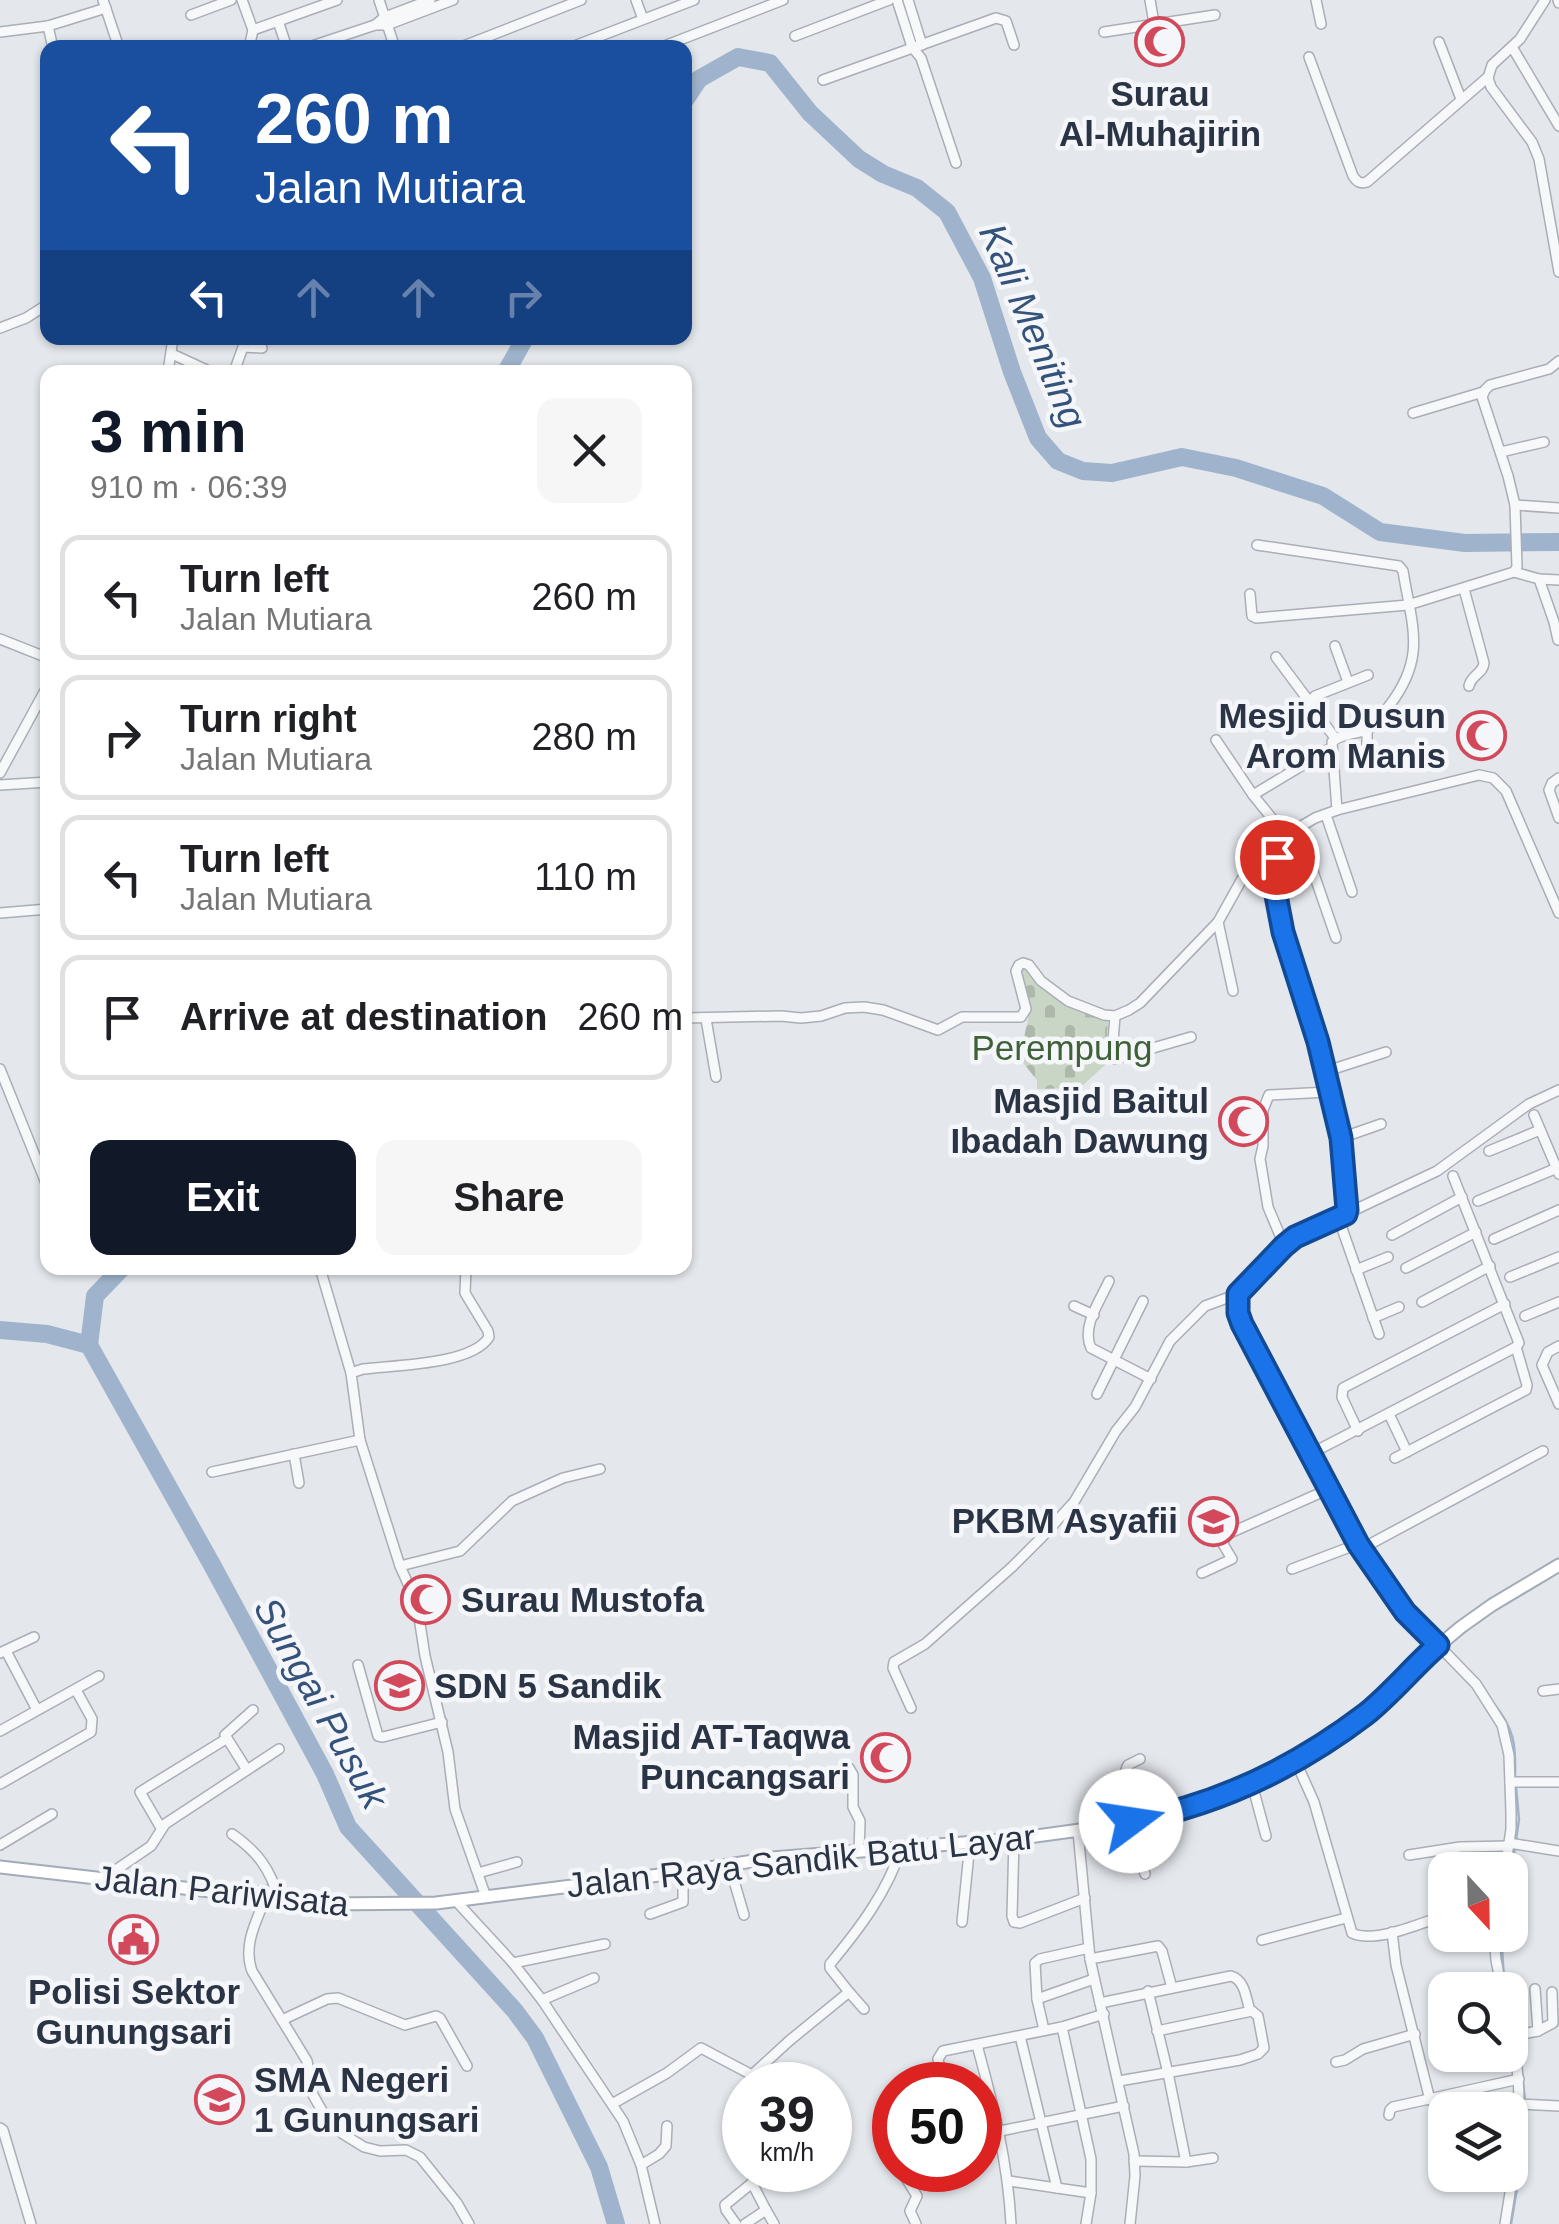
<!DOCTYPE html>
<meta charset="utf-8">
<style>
:root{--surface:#fff;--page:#f6f6f6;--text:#202124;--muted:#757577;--line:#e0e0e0;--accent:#111827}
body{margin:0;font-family:Helvetica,sans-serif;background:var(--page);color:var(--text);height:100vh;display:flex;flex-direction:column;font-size:38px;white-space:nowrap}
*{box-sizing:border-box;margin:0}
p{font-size:32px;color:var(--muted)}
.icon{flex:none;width:55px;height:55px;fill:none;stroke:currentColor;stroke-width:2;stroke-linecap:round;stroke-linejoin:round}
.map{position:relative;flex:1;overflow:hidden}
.drawer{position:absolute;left:40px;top:365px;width:652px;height:910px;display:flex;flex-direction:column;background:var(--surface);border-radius:20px;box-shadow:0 2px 8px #0004}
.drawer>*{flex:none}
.hud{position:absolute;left:40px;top:40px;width:652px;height:305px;border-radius:20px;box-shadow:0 2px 8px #0004;background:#1a4fa0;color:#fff;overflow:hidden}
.needle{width:65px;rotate:158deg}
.controls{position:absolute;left:1428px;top:1852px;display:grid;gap:20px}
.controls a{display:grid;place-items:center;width:100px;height:100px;border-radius:20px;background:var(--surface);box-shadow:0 2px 8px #0004;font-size:50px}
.speed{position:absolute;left:722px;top:2062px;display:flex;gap:20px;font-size:50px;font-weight:700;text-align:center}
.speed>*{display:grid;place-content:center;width:130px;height:130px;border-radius:50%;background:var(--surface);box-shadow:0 2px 8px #0004;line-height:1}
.speed small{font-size:25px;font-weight:400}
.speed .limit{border:15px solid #d22;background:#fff;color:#111}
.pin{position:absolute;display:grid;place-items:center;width:85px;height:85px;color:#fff;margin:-42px;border:5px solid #fff;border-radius:50%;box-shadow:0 2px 10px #0007}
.me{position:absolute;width:110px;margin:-55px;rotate:76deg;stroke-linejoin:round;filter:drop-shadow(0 0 8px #0008)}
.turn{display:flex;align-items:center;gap:35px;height:210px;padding:0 50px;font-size:45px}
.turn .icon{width:130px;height:130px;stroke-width:2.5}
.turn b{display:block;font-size:70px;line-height:85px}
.lanes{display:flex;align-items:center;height:95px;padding:0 50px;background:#0003;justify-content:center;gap:50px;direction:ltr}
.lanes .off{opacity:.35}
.round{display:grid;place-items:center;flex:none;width:105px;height:105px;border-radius:20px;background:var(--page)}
.summary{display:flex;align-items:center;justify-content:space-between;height:170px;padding:0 50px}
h1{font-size:60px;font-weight:700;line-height:75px;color:var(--accent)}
.cta{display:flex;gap:20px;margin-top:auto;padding:20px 50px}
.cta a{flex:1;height:115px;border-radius:20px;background:var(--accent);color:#fff;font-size:40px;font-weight:700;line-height:115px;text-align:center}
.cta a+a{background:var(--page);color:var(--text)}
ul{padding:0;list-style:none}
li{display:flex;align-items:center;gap:30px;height:125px;margin:0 20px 15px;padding:0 30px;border:5px solid var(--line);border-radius:20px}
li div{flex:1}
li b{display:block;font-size:38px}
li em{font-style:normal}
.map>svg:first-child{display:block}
.cemetery{fill:url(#cemetery-stones)}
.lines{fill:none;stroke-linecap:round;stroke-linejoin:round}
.stream{stroke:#9fb4cc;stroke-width:2.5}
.river{stroke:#9fb4cc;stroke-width:18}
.minor-casing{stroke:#a9aeb7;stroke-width:12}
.major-casing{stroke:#a3abb8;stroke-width:15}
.minor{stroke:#f7f8fa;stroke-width:9}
.major{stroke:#fff;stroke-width:11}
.route-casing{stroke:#114b97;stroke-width:25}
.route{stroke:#1a73e8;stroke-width:18}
.labels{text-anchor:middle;stroke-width:9;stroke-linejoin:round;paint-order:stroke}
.poi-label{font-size:35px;font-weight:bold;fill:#2b3445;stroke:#f4f6f9;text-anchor:end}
.park-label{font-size:35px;fill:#3f6138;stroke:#f4f6f9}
.street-label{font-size:35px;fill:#2b3445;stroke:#f4f6f9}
.water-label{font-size:38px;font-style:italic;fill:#34527a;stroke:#f4f6f9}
</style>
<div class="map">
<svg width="1559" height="2224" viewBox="0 0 1559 2224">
<defs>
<pattern id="cemetery-stones" width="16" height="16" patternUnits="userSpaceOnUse" patternTransform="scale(2.5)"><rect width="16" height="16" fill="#c9d6c5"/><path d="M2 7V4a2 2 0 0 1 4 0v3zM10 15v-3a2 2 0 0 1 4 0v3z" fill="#adb8ab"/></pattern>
</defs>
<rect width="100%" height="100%" fill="#e4e7ec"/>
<path class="cemetery" d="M1024,968C1050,997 1068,1012 1108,1020L1105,1065L1080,1088L1037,1089V1080L1019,1058L1030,1011L1020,973L1021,969Z"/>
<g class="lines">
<g class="stream">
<path d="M1493,1703C1514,1728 1516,1744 1515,1776"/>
<polyline points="1516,1787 1519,1819 1516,1840"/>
<polyline points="1510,1873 1515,1848"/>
<polyline points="1501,1935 1504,1978"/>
<polyline points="1510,2009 1513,2022"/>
<polyline points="1520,2054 1525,2101"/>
<polyline points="1511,2224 1523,2152 1526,2109"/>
</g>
<g class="river">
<polyline points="685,100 699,79 738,57 770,63 810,113 859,159 883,174 917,188 947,212 982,278 1012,372 1038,438 1058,461 1083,471 1112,473 1182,457 1236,468 1323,496 1380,532 1465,543 1559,542"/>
<polyline points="506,372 525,338"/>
<polyline points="0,1330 47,1334 89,1345 95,1296 122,1268"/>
<polyline points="89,1345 211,1563 325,1774 348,1827 515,2011 535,2038 599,2167 616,2224"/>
</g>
<defs>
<g id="minor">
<polyline points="103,0 119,48"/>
<polyline points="242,0 253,30 249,48"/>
<polyline points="379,0 395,48"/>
<polyline points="636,0 643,19"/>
<polyline points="897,0 912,47 921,58 956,163"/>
<polyline points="908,0 922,45"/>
<polyline points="1150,0 1154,23"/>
<polyline points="1316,0 1321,24"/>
<polyline points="1545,0 1520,39 1492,65 1488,78 1491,87 1532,142 1539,159 1559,272"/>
<polyline points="1558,0 1559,3"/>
<polyline points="191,15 231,0"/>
<polyline points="278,21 287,48"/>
<polyline points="375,25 385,17 430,0"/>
<polyline points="48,26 53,48"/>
<polyline points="253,30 337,0"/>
<polyline points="0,32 48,26 106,8"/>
<polyline points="1104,32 1215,15"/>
<polyline points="795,36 889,0"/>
<polyline points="479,40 581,0"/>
<polyline points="1439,42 1461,99"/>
<polyline points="1512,47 1559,126"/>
<polyline points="306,48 375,25 387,25 453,0"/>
<polyline points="458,48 479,40 483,48"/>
<polyline points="569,48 694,0"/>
<polyline points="659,48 783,0"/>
<path d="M1309,57L1353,176C1357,182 1360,184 1367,182L1488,77"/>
<polyline points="823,80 996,18 1006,21 1014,45"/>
<polyline points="0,328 26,318 48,304"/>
<polyline points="172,354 211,372"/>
<polyline points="168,372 173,338"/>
<polyline points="234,372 243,347 262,348"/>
<polyline points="1413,413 1483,392"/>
<polyline points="1501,452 1544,442"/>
<polyline points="1515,505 1559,508"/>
<path d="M1257,545L1399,566L1403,571C1412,627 1427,657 1389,706C1384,712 1380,720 1374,725C1362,736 1343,731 1332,742L1337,810L1315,818L1293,831L1270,865L1283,932L1318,1042L1341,1138L1347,1210L1346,1214L1295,1237L1284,1245L1238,1294V1313L1242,1324L1358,1544L1405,1611L1476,1684L1502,1725L1509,1755L1511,1812V1829L1505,1870"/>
<polyline points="1514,572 1539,579 1559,580"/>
<polyline points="1539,579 1554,622 1558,640"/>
<path d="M1464,589L1484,663C1483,674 1471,675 1469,686"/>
<polyline points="1250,594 1252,616 1256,618 1408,605 1514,572 1517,567 1515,505 1508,476 1482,397 1485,390 1490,385 1549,369 1559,361"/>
<polyline points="0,639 48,658"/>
<polyline points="1335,646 1348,682"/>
<polyline points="1276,657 1311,704"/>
<polyline points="1367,730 1367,747"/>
<polyline points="1335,738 1312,707 1311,700 1315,696 1368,675"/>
<polyline points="1216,740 1253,795"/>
<polyline points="0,773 48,685"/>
<polyline points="1559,778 1552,783 1549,790 1559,818"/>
<polyline points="0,785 48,782"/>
<polyline points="1337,810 1479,775 1493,778 1506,791 1559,913"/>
<polyline points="1326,815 1352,892"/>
<polyline points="1298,828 1336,938"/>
<polyline points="1287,837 1253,795 1331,748"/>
<polyline points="0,913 48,909"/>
<polyline points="1218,922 1233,991"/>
<polyline points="1115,1016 1112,1054 1115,1059 1191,1037"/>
<polyline points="685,1018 781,1016 801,1018 821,1016 845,1008 864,1007 883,1010 938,1030 962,1017 1021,1017 1026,1009 1016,971 1019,965 1023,963 1029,965 1041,981 1068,1001 1104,1015 1115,1016 1129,1010 1140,1003 1218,922 1242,879 1251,872 1270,865"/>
<polyline points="706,1019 716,1077"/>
<polyline points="0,1069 48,1188"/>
<polyline points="1324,1072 1386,1052"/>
<polyline points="1534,1115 1559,1174"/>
<polyline points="1341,1138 1381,1124"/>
<polyline points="1489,1151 1540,1130"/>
<polyline points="1478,1201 1557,1168"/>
<polyline points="1346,1214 1437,1171 1529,1104 1559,1090"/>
<polyline points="1338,1217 1379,1334"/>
<polyline points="1392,1235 1462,1197"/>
<polyline points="1494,1239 1559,1210"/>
<polyline points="1284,1245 1268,1207 1260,1159 1263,1146 1263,1110 1269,1095 1328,1092"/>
<polyline points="320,1268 351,1373"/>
<path d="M466,1268L465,1293L488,1331L489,1337C472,1365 394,1365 363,1369L351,1373L360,1440L400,1566L413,1595L418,1611L425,1656L448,1752L455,1809L486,1897"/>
<polyline points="1406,1268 1476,1232"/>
<polyline points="1356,1270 1388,1257"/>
<polyline points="1510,1277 1559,1257"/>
<path d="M1109,1281C1100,1301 1081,1327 1091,1348L1151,1379"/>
<polyline points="1422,1302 1490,1266"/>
<polyline points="1074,1306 1094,1315"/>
<polyline points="1525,1316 1559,1302"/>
<polyline points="1373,1318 1399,1307"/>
<polyline points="1559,1346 1548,1352 1542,1365 1559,1404"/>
<polyline points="1097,1394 1143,1301"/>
<polyline points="1389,1414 1407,1452"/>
<polyline points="1358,1431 1342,1397 1343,1388 1505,1304"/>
<polyline points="294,1454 299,1483"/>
<polyline points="1310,1454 1516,1347 1519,1343 1453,1176"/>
<polyline points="1395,1458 1526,1390 1527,1385 1516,1347"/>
<polyline points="212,1472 360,1440"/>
<polyline points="1361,1549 1543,1451"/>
<polyline points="400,1566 460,1551 512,1501 563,1478 600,1469"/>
<polyline points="1292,1569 1358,1544"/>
<polyline points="1202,1573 1232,1559 1223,1544 1225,1538 1230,1533 1329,1489"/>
<polyline points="6,1651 37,1710"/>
<polyline points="0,1653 34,1637"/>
<polyline points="358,1665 378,1736 383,1737 442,1722"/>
<polyline points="1543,1691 1559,1689"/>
<polyline points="911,1708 893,1668 894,1662 925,1644 1012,1567 1041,1538 1074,1502 1116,1431 1135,1407 1170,1341 1205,1306 1238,1294"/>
<polyline points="0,1731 99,1676"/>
<path d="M1140,1759L1128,1765C1115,1786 1139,1849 1145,1874"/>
<path d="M1296,1762L1314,1802L1352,1933C1374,1944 1422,1923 1445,1915"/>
<polyline points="844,1768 849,1768 853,1775 853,1807 860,1821 859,1851"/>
<polyline points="247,1770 225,1735 253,1710"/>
<polyline points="1510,1782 1559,1782"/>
<polyline points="0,1784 91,1732 92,1719 76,1690"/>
<polyline points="1252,1784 1266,1836"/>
<polyline points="161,1828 140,1792 226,1739"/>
<polyline points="1078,1831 1090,1959 1134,2154 1135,2176 1130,2224"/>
<path d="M232,1834C258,1852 270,1869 279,1899"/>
<polyline points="1014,1839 1012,1916 1014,1922 1020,1923 1085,1898"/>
<polyline points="1509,1843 1559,1851"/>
<polyline points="0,1845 52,1814"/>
<polyline points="1409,1855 1460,1847 1509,1846"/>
<polyline points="729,1864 744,1915"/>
<polyline points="478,1873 517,1862"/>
<polyline points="104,1878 151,1846 165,1824 279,1749"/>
<path d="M268,1892C258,1918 242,1944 252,1971L307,2061L313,2095L325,2116L343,2134L364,2147L380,2151L406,2150L420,2157L457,2203L469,2224"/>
<polyline points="456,1901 513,1963 542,2000 623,2121 641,2165 655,2224"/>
<polyline points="650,1914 683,1902 683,1872"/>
<polyline points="962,1922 970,1843"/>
<polyline points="1392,1932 1396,1965 1430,2100"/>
<polyline points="1494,1935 1496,1960 1502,1990"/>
<polyline points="1262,1940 1346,1918"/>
<polyline points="1090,1959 1158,1946 1162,1951 1172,1988"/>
<polyline points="513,1963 605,1944"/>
<polyline points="1535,1989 1538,2031"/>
<polyline points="1148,1991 1168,2073 1186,2162"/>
<polyline points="849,1992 864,2009"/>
<polyline points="1037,1999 1094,1979"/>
<polyline points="542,2000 594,1978"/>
<path d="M1100,2003L1231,1976C1245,1980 1246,1998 1250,2011"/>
<polyline points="282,2020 327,1999 338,1998 405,2025 436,2016 440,2018 467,2066"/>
<polyline points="1062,2027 1091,2159 1091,2193 1086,2224"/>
<polyline points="1044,2030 1037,1999 1035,1963 1040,1959 1089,1948"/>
<polyline points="1020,2036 1057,2188"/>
<polyline points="1512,2036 1538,2031 1553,2023 1552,1992"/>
<path d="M977,2045C993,2104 1008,2162 1011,2224"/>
<polyline points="1336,2062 1345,2060 1363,2049 1415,2034"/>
<polyline points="752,2075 765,2085"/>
<polyline points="1119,2081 1240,2060 1258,2054 1264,2048 1258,2016 1252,2011 1157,2031"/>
<polyline points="943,2085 938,2059 943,2051 1062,2027 1104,2014"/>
<path d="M612,2104L667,2073L701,2048L752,2075L789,2041L849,1992L830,1968V1964C860,1928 888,1891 902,1846"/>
<polyline points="1520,2104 1559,2106"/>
<polyline points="1389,2115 1390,2110 1393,2107 1519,2079"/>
<polyline points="0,2128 3,2130 31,2224"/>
<polyline points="980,2135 1124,2106"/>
<polyline points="1134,2161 1186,2162 1213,2158"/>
<polyline points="641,2165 659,2154 666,2146 667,2126"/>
<polyline points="901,2170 917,2196 910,2211 916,2224"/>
<polyline points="1009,2181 1091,2193"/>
<polyline points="736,2224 726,2210 725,2205 752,2183 766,2210"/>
<polyline points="745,2224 766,2210 774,2224"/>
<path d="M1505,2224C1517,2149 1527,2102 1510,2025"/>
</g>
<polyline id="major" points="0,1867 236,1894 268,1892 279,1899 326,1904 436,1903 683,1872 772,1858 1014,1839 1109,1826 1150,1818 1228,1794 1296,1762 1367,1712 1418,1663 1461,1627 1492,1605 1559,1565"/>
</defs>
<use href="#minor" class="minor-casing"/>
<use href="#major" class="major-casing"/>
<use href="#minor" class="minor"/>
<use href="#major" class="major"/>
</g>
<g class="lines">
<defs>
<path id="route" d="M1131,1821C1219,1805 1295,1768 1366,1714C1392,1693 1413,1667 1438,1645L1405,1612L1358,1544L1242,1324L1238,1313V1294L1284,1246L1295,1237L1346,1214L1347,1210L1341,1138L1318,1042L1283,932L1270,864L1277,857"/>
</defs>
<use href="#route" class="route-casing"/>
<use href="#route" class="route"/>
</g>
<defs>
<symbol id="mosque-ring" viewBox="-11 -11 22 22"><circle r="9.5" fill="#f4f6f9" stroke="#d1495b" stroke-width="1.5"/><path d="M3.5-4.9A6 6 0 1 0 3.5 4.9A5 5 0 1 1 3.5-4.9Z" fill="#d1495b"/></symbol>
<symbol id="school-ring" viewBox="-11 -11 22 22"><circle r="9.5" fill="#f4f6f9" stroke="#d1495b" stroke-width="1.5"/><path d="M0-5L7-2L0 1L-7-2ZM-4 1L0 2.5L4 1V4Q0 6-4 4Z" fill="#d1495b"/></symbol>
<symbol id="civic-ring" viewBox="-11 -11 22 22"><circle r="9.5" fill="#f4f6f9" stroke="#d1495b" stroke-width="1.5"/><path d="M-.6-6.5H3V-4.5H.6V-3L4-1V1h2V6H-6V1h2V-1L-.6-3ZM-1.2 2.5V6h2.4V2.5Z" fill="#d1495b"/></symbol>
</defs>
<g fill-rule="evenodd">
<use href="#mosque-ring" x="1132" y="14" width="55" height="55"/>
<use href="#mosque-ring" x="1454" y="708" width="55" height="55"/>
<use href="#mosque-ring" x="1216" y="1094" width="55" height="55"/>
<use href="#school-ring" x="1186" y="1494" width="55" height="55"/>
<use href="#mosque-ring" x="398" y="1572" width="55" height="55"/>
<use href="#school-ring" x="372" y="1658" width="55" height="55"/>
<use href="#mosque-ring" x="858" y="1730" width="55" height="55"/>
<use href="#civic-ring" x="106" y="1912" width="55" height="55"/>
<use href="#school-ring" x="192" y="2072" width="55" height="55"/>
</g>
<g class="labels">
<g class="poi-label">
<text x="1160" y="106" text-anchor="middle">Surau<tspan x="1160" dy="40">Al-Muhajirin</tspan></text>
<text x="1446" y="728">Mesjid Dusun<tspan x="1446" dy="40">Arom Manis</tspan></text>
<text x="1209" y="1113">Masjid Baitul<tspan x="1209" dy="40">Ibadah Dawung</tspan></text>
<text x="1178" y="1533">PKBM Asyafii</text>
<text x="461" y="1612" text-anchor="start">Surau Mustofa</text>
<text x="434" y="1698" text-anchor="start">SDN 5 Sandik</text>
<text x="850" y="1749">Masjid AT-Taqwa<tspan x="850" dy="40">Puncangsari</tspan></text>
<text x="134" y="2004" text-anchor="middle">Polisi Sektor<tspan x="134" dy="40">Gunungsari</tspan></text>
<text x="254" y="2092" text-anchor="start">SMA Negeri<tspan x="254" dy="40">1 Gunungsari</tspan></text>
</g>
<g class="park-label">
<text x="1062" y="1060">Perempung</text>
</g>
<g class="street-label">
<text transform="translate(801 1861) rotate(-6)" y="12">Jalan Raya Sandik Batu Layar</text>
<text transform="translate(222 1891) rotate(6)" y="12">Jalan Pariwisata</text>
</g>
<g class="water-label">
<text transform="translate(1033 326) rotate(67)" y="13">Kali Meniting</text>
<text transform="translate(321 1703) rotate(61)" y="13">Sungai Pusuk</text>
</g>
</g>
</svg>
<div class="controls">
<a><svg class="needle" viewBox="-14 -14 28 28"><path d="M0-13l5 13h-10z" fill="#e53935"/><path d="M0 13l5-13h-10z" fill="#757577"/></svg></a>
<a><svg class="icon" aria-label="search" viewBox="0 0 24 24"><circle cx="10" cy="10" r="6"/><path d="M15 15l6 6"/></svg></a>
<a><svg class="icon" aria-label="layers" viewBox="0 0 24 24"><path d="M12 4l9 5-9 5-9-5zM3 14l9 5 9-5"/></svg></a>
</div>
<div class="speed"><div>39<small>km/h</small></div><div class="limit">50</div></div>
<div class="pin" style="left:1277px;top:857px;background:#d93025"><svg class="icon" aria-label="arrive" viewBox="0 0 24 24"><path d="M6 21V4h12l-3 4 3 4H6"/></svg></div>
<svg class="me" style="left:1131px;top:1821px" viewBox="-20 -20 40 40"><circle r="19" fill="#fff"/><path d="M0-13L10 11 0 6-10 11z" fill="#1a73e8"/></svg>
<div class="hud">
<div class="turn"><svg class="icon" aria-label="left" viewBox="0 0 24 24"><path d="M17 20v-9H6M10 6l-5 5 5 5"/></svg><div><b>260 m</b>Jalan Mutiara</div></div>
<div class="lanes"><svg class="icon" aria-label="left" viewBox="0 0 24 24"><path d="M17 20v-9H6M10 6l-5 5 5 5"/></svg><svg class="icon off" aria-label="ahead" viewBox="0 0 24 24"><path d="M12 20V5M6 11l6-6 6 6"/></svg><svg class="icon off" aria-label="ahead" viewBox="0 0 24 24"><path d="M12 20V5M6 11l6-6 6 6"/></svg><svg class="icon off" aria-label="right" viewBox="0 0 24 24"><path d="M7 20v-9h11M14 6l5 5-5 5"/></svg></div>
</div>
<section class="drawer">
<div class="summary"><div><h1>3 min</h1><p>910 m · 06:39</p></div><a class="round"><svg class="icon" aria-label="close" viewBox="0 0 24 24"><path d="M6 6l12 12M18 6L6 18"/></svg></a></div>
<ul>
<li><svg class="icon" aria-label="left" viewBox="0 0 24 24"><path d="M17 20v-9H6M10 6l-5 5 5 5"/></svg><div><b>Turn left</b><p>Jalan Mutiara</p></div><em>260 m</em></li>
<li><svg class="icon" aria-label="right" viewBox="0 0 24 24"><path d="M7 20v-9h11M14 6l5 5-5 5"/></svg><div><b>Turn right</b><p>Jalan Mutiara</p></div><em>280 m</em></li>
<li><svg class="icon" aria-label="left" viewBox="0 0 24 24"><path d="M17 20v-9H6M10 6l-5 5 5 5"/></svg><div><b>Turn left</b><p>Jalan Mutiara</p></div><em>110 m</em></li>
<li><svg class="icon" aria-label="arrive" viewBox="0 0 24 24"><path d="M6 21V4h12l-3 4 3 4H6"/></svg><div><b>Arrive at destination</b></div><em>260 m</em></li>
</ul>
<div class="cta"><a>Exit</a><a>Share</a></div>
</section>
</div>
